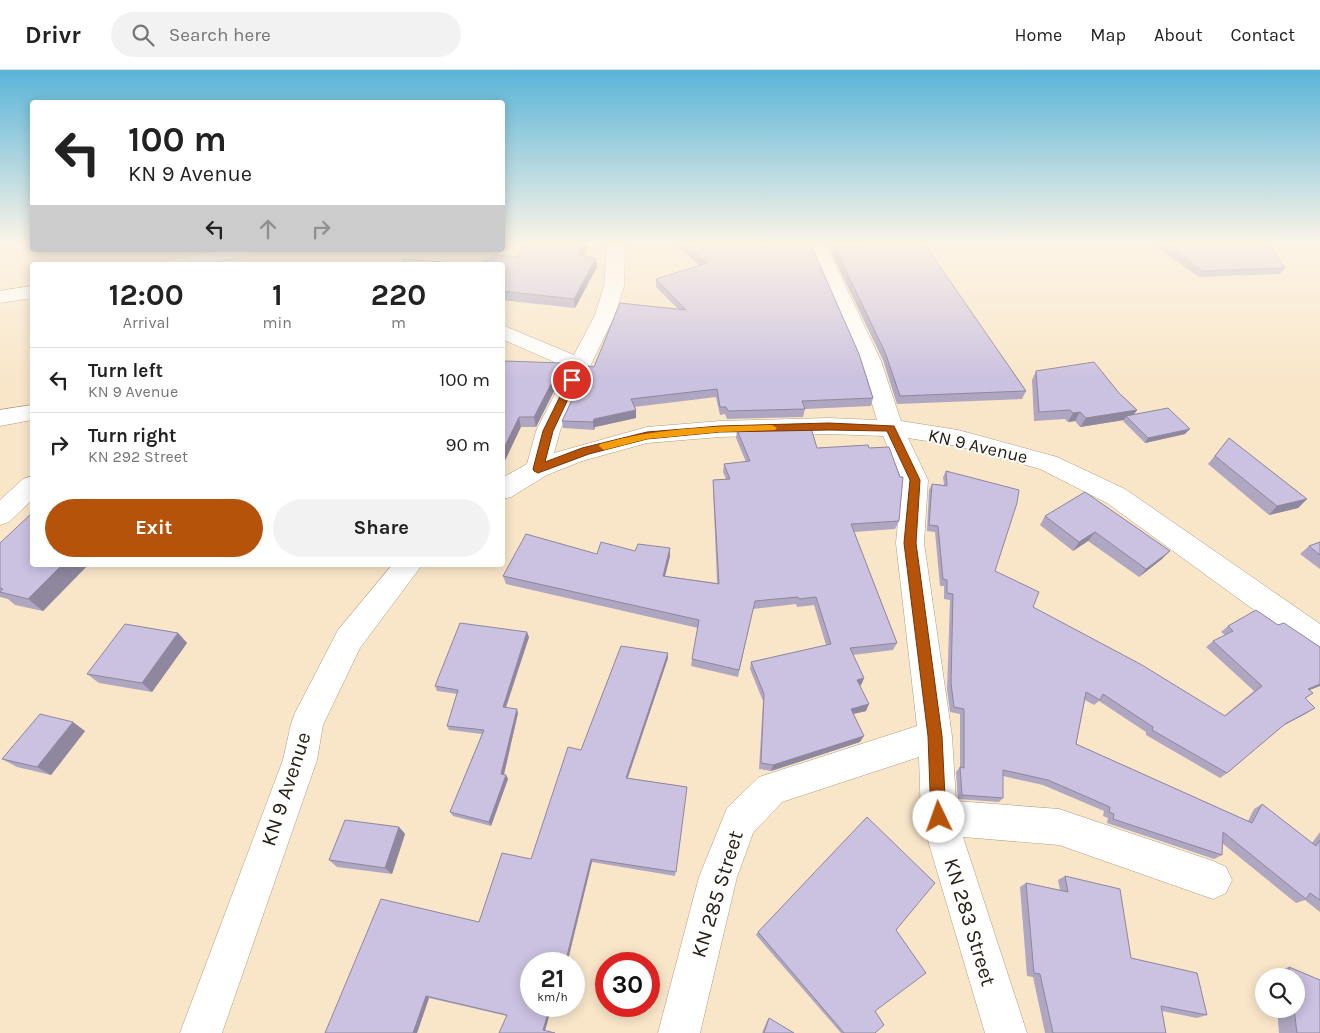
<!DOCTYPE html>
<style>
:root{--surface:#fff;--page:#f2f2f2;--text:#222;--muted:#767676;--line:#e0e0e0;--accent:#b45309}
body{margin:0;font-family:Karla,sans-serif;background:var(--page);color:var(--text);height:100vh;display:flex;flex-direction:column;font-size:19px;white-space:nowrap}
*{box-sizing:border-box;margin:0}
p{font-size:16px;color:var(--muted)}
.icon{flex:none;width:28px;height:28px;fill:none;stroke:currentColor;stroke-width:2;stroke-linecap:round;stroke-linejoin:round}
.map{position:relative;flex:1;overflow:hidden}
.side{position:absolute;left:30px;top:192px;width:475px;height:305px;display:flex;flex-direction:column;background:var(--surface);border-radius:5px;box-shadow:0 2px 12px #0003}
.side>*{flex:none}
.top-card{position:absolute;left:30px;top:30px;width:475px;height:152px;border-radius:5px;box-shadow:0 2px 12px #0003;background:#fff;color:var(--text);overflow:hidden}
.fabs{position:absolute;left:1255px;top:898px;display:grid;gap:10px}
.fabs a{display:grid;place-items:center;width:50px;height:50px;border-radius:50%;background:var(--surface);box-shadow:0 2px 12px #0003;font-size:25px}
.speed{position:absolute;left:520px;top:882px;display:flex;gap:10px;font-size:25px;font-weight:700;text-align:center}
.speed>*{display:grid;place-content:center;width:65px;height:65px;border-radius:50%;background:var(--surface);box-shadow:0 2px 12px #0003;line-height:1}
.speed small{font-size:12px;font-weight:400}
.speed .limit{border:8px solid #d22;background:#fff;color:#111}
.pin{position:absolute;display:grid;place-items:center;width:42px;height:42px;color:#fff;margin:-21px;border:2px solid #fff;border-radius:50%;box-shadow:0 1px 5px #0007}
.me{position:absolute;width:55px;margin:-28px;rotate:357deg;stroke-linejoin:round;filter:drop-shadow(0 0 4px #0008)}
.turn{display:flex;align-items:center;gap:18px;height:105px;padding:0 15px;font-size:22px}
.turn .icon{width:65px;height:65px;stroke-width:2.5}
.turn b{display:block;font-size:35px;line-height:42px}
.lanes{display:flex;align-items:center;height:48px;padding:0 15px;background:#0003;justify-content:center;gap:25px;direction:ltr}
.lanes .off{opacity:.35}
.eta{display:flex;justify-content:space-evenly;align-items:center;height:85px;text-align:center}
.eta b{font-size:30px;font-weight:700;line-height:35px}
.primary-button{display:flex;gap:10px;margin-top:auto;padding:10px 15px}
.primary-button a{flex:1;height:58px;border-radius:30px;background:var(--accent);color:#fff;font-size:20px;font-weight:700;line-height:58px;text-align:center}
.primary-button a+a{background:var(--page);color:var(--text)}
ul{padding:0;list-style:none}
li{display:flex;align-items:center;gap:15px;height:65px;padding:0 15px;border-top:1px solid var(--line)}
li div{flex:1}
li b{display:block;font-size:19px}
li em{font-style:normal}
header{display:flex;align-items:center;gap:30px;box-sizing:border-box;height:70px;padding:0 25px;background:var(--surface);border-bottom:1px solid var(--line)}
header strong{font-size:24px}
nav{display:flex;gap:28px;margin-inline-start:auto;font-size:18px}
.search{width:350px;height:45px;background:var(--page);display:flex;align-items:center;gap:12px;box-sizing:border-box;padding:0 18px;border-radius:28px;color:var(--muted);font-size:19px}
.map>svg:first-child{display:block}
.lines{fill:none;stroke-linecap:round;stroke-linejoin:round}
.minor-casing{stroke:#ad9c81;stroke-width:1}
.minor{fill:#fff;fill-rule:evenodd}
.wall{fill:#afa6c1}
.shaded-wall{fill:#8e879d}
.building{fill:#cbc1e0;stroke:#8e879d}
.route{fill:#b45309;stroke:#753606}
.slow{fill:#f59e0b}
.labels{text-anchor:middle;stroke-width:4;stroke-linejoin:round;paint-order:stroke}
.street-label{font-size:18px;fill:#272015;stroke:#fff}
.near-street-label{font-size:21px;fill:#272015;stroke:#fff}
</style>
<header>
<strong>Drivr</strong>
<div class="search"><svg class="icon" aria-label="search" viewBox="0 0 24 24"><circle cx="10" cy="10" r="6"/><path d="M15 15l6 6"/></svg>Search here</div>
<nav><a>Home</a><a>Map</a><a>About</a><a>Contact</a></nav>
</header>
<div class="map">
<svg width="1320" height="963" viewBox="0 0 1320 963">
<rect width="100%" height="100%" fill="#f9e6c9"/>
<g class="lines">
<defs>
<g id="minor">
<polygon points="607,175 625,175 624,216 615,245 568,342 560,361 554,383 647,357 720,351 829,348 877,350 859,291 808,175 826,175 881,291 901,351 958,360 1057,387 1125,419 1320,554 1320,584 1309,580 1107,433 1040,399 958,376 908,368 928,410 924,473 952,666 956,731 1059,739 1213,791 1226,797 1232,810 1226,823 1213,829 1059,775 963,767 1027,963 985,963 921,747 919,687 782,732 753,763 737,807 700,963 658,963 699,807 727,738 759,707 917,656 896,473 902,410 883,366 829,364 720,367 647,373 582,391 547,405 511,427 502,429 502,408 527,394 536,361 568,298 502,269 502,255 574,285 595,245 604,216"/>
<polygon points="222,180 259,180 256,184 201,195 164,195 166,191"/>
<polygon points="32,216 32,228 0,233 0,221"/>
<polygon points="32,335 32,350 0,356 0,340"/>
<polygon points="32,406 32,430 9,452 0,455 0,430 23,409"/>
<polygon points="392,495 422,495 360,578 323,655 317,690 222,963 180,963 283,690 291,654 295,643 338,560"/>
</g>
</defs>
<use href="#minor" class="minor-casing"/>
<use href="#minor" class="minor"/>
</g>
<g class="wall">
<polygon points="525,175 589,175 583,186 597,197 575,238 502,230 502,195 488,191 518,187"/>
<polygon points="676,175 811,175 873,328 871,336 805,339 803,347 727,349 725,344 720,345 716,327 634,337 636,340 636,348 595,357 594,360 563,358 562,351 594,297 678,239 656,217 656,209 700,196"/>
<polygon points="860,175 925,175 1026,321 1022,329 897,334 883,290 832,184 834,176 860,178"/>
<polygon points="1154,175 1269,175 1285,198 1280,204 1199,207"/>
<polygon points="502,297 563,303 536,357 521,357"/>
<polygon points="1036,301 1119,323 1137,340 1134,344 1185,364 1145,373 1123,351 1124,350 1080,357 1075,351 1068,352 1065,349 1034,351 1032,310"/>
<polygon points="737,360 817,378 899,451 895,459 854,462 897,573 893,580 853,585 864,608 861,615 860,615 866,641 854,644 860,672 771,701 759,699 763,631 750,599 751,592 826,575 814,535 797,537 796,534 753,539 738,607 691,596 692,589 698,558 506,514 503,506 597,484 635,481 670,486 665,506 717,513 713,418 713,410 726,409 723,402 724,394 746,392 736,368"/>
<polygon points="1229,368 1307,429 1298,438 1269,445 1208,394"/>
<polygon points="946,401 995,501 1033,537 1224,646 1254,621 1206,577 1213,571 1225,565 1221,562 1228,556 1313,623 1305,629 1307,643 1282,656 1227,703 1220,708 1146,665 1146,662 1099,631 1094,635 1085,630 1076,674 1248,751 1254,739 1262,734 1312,773 1320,762 1320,842 1305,830 1296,833 1222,773 1222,785 1214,789 1107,753 1108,748 1103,746 1104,741 1043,715 1003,706 1003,728 999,732 958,729 956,702 960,697 960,644 950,642 947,619 950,530 944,529 944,516 940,516 935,462 927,461 929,420 932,414 944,415 943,407"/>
<polygon points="1085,422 1162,489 1139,507 1088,471 1073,481 1040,455 1045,446"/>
<polygon points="1320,472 1320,499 1300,484 1309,476"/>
<polygon points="0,473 32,495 88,495 43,541 15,535 8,529 0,527"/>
<polygon points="178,563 187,573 152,622 99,613 87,604"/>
<polygon points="529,567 506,638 518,643 504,705 506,705 508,709 491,756 453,746 450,742 482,664 449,660 447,656 457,624 437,621 435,616"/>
<polygon points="668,588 628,708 687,717 675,806 592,792 531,894 499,963 507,946 429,928 417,963 325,963 479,852 531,789 581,680"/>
<polygon points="85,661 51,705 17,697 2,689"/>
<polygon points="399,757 405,764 392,804 337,797 329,790"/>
<polygon points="1065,806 1131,888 1207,945 1197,948 1162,941 1166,963 1045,963 1033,907 1027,906 1020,817 1026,813 1060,820 1058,810"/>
<polygon points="896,860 875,941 875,963 841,963 756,865 758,862"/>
<polygon points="1289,897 1320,910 1320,963 1279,963 1277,939 1296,939 1296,906 1273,906 1273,902"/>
<polygon points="769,948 794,963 762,963 767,951"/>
</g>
<g class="shaded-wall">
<polygon points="583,175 589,175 579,195 578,185"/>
<polygon points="596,188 597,197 575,238 574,229"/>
<polygon points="562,293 563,303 536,357 534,347"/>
<polygon points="636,340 636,348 595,357 594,360 593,352 594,349"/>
<polygon points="1137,340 1131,349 1126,346 1124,350 1080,357 1086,348"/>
<polygon points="1080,342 1075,351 1068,352 1073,343"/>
<polygon points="519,347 521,357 502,397 502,382"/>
<polygon points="1190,359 1185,364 1145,373 1148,368"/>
<polygon points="1307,429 1298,438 1269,445 1277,436"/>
<polygon points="1095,462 1088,471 1073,481 1079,472"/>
<polygon points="670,478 670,486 663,514 663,506"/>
<polygon points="1170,481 1162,489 1139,507 1146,499"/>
<polygon points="62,495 88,495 43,541 28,529"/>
<polygon points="527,562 529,567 504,642 503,637"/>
<polygon points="178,563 187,573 152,622 142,613"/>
<polygon points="668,583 668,588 626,712 626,708"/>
<polygon points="864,608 861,615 854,617 857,610"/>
<polygon points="1320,614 1320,616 1300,624 1308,619"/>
<polygon points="869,634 866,641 848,645 851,639"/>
<polygon points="1315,638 1307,643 1277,659 1285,654"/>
<polygon points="517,639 518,643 503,708 501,704"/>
<polygon points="73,652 85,661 51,705 37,697"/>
<polygon points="864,666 860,672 771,701 773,695"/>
<polygon points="506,705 508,709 491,756 489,752"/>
<polygon points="399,757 405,764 392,804 385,798"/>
<polygon points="591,789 592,792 567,894 565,894"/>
<polygon points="426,926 429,928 417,963 413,963"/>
<polygon points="550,936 552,936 545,961 543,960"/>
</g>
<g class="building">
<polygon points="525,175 583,175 578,185 596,188 574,229 502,221 502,195 480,195 484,190 488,191 493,185 518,187"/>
<polygon points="685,175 811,175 859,284 873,328 802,331 805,339 728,341 726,337 720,337 717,319 631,329 636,340 594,349 593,352 562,351 588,296 594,297 620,233 686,240 656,209 707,193"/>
<polygon points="862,175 925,175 1026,321 900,326 885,282 834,176 862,178"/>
<polygon points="1167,175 1269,175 1285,198 1203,201"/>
<polygon points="404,189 480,195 400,195"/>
<polygon points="505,291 562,293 534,347 519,347 502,382 502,297"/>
<polygon points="1094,292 1119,323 1137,340 1086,348 1080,342 1073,343 1070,340 1039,342 1036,301"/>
<polygon points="1168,338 1190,359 1148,368 1126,346"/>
<polygon points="811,358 817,378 868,375 869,378 889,377 900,407 903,407 899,451 851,454 897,573 850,578 864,608 857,610 869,634 851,639 864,666 773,695 761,693 764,624 751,592 831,574 816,527 799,529 798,527 755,531 739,600 692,589 699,550 503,506 526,464 597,484 601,472 635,481 638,474 670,478 663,506 719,514 713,410 730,409 724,394 750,391 737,360"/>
<polygon points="1229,368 1307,429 1277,436 1215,386"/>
<polygon points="946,401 1019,420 1017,433 995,501 1039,522 1033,537 1142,595 1225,646 1262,616 1213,571 1233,561 1228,556 1256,540 1278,555 1284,553 1320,577 1320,614 1308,619 1313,623 1305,628 1315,638 1285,654 1227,703 1152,660 1153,657 1103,624 1100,630 1086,622 1076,674 1252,753 1262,734 1316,776 1320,770 1320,830 1310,823 1306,829 1223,762 1222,785 1113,749 1114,744 1109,742 1110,737 1048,710 1003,700 1003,728 962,725 960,697 964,698 964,639 954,637 951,613 953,524 947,523 947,510 943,509 938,456 929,455 932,414 947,416"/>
<polygon points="1085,422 1170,481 1146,499 1095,462 1079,472 1045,446"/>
<polygon points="32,443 32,495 62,495 28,529 0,522 3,519 0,518 0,473"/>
<polygon points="1320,472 1320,485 1309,476"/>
<polygon points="460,553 527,562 503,637 517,639 501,704 506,705 489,752 450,742 484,660 447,656 458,620 435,616"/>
<polygon points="125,554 178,563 142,613 87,604"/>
<polygon points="621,576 668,583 626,708 687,717 676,802 591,789 565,894 531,894 531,936 550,936 543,960 555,963 499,963 507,945 426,926 413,963 325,963 381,829 479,852 502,783 531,789 568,677 581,680"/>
<polygon points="40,644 73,652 37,697 2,689"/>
<polygon points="867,747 935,813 896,860 926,903 875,941 884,955 875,963 844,963 758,862"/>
<polygon points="345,750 399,757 385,798 329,790"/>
<polygon points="1065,806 1120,819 1131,888 1197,903 1207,945 1161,936 1166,963 1053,963 1040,904 1034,903 1026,813 1068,822"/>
<polygon points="1289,897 1320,910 1320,963 1297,963 1294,939 1296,939 1296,906 1290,906"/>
<polygon points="769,948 794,963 764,963"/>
</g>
<linearGradient id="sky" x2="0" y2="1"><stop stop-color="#59b4d8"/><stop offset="0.56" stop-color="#fcf4e7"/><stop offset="1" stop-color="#fcf4e7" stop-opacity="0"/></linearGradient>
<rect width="1320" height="310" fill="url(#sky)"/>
<polygon class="route" points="572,307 577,310 553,361 545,392 582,378 647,362 720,356 829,353 894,356 920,410 916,473 942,666 946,747 944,752 939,754 934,752 931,747 928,666 904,473 910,410 887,361 829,360 720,362 647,369 589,384 538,403 534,401 533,399 543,361 568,310"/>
<path class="slow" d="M772,355L777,358L775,360L720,362L647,369L604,380L599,376L600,374C656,358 714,356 772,355Z"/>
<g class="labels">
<g class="street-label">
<text transform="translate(978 376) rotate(13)" y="6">KN 9 Avenue</text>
</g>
<g class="near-street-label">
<text transform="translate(286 719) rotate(-72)" y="7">KN 9 Avenue</text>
<text transform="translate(717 824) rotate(-73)" y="7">KN 285 Street</text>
<text transform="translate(970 852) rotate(73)" y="7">KN 283 Street</text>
</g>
</g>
</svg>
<div class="fabs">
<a><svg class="icon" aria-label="search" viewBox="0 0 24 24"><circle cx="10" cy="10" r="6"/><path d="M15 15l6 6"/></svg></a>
</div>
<div class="speed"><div>21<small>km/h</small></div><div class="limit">30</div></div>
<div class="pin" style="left:572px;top:310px;background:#d93025"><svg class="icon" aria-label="arrive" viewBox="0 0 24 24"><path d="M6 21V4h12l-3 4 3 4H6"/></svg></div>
<svg class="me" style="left:939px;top:747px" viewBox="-20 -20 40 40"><circle r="19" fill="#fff"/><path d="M0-13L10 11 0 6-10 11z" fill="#b45309"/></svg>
<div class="top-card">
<div class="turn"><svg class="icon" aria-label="left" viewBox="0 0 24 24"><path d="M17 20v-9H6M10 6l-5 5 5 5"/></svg><div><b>100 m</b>KN 9 Avenue</div></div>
<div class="lanes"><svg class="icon" aria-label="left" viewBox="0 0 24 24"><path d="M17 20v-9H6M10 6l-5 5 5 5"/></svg><svg class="icon off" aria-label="ahead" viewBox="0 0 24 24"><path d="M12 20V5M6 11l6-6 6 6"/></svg><svg class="icon off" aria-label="right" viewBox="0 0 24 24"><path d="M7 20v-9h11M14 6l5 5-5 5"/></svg></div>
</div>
<section class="side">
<div class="eta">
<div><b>12:00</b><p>Arrival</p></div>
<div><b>1</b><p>min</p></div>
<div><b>220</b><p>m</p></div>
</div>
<ul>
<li><svg class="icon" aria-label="left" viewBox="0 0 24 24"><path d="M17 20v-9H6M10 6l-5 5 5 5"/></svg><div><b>Turn left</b><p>KN 9 Avenue</p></div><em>100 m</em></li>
<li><svg class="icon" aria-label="right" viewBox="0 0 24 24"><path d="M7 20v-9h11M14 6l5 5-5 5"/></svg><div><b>Turn right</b><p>KN 292 Street</p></div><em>90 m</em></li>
</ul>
<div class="primary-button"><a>Exit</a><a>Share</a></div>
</section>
</div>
